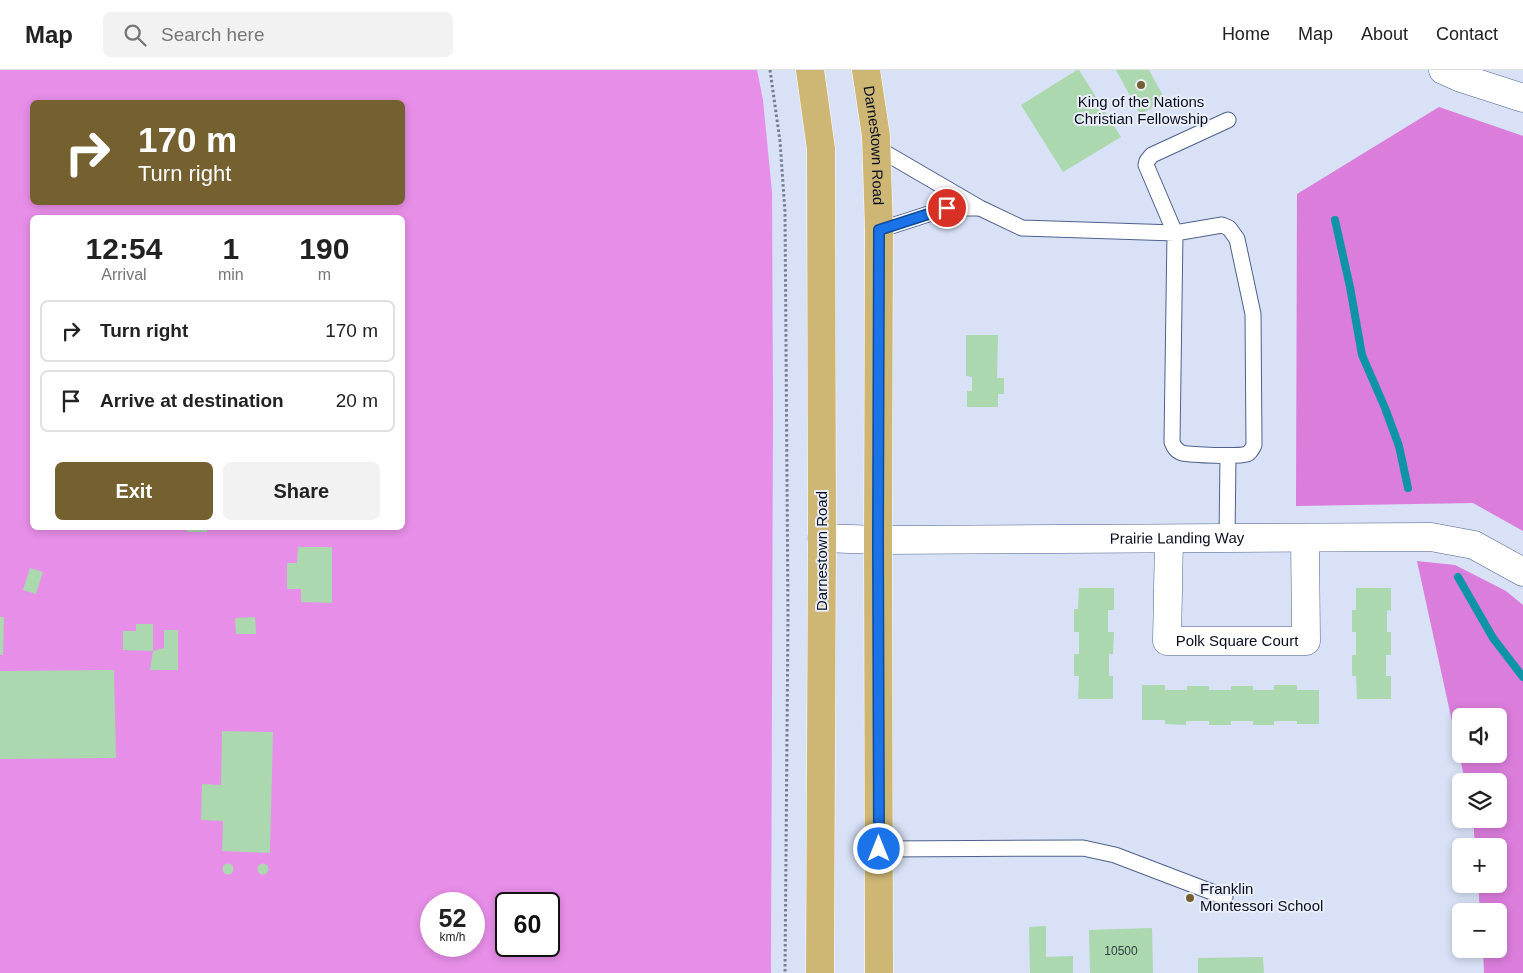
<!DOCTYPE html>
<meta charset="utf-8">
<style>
:root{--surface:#fff;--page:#f2f2f2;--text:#222;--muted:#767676;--line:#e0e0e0;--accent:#756130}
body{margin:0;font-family:Arial,sans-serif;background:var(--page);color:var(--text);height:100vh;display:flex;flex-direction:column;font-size:19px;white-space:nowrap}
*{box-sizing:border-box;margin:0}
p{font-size:16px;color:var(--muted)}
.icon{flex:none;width:28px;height:28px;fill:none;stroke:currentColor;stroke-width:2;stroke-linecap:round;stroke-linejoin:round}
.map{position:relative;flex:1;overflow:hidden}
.sheet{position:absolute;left:30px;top:145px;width:375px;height:315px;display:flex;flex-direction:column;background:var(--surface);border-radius:8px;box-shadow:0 2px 8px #0003}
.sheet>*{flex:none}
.hud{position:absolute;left:30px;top:30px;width:375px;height:105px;border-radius:8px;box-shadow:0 2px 8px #0003;background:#756130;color:#fff;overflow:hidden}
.controls{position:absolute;left:1452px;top:638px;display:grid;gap:10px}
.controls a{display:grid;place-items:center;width:55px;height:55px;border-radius:8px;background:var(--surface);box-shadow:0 2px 8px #0003;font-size:25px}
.speed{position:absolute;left:420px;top:822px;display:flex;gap:10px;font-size:25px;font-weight:700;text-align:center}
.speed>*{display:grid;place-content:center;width:65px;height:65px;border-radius:50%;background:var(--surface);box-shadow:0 2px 8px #0003;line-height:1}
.speed small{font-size:12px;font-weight:400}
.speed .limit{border:2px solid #111;border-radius:8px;background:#fff;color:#111}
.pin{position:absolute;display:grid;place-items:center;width:42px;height:42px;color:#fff;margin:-21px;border:2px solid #fff;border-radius:50%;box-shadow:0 1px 5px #0007}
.me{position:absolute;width:55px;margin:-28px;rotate:0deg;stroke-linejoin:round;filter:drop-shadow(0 0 4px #0008)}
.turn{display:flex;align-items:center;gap:18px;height:105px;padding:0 25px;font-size:22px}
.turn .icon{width:65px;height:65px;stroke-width:2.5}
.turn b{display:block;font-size:35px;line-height:42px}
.eta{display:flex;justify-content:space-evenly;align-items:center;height:85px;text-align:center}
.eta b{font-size:30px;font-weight:700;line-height:35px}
.primary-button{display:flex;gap:10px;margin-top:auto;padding:10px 25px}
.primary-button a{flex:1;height:58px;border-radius:8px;background:var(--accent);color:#fff;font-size:20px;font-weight:700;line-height:58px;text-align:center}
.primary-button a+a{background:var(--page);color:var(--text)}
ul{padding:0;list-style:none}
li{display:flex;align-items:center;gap:15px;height:62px;margin:0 10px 8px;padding:0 15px;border:2px solid var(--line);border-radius:8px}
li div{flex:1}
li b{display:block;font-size:19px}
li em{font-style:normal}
header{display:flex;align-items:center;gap:30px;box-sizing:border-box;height:70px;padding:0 25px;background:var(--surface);border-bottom:1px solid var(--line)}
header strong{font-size:24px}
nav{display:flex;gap:28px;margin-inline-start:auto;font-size:18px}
.search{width:350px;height:45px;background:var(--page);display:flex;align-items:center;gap:12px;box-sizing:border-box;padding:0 18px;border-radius:8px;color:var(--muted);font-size:19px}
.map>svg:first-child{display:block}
.green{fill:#e78ee8;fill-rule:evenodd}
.forest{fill:#da7ddb;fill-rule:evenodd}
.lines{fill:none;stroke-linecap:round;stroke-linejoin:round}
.stream{stroke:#0f94a7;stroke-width:8}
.building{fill:#abd8ae}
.service-casing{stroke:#4f618c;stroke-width:17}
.minor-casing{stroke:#4f618c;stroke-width:29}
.primary-casing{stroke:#fff;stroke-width:29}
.path{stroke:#757d90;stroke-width:3;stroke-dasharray:2.5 2.5;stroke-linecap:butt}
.service{stroke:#fff;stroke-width:15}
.minor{stroke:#fff;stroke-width:28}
.primary{stroke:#ceb775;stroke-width:28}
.route-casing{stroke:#114b97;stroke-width:12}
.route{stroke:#1a73e8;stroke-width:9}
.poi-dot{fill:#756130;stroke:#eaeef9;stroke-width:2}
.labels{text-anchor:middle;stroke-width:4;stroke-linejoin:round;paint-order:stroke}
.number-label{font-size:12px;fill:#314043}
.poi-label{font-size:15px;fill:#080e1f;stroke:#eaeef9}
.street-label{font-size:15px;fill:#080e1f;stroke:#eaeef9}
</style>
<header>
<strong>Map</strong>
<div class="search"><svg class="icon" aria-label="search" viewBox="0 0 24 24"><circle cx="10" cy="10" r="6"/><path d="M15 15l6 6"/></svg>Search here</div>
<nav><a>Home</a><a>Map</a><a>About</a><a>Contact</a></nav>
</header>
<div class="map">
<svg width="1523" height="903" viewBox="0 0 1523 903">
<rect width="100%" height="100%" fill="#d8e1f6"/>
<path class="green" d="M0,0H757L763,30L772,122L773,336L771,903H0ZM32,32H402V132H32ZM32,148H402V458H32ZM431,834H474V876H431ZM506,834H549V876H506Z"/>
<g class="forest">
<polygon points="1439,37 1523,66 1523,461 1473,433 1296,436 1297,124"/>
<path d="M1417,491L1455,495L1506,521L1523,535V903H1484L1483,879H1499V841H1480L1478,814H1499V776H1475L1473,749H1499V711H1465ZM1461,646H1499V684H1461Z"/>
</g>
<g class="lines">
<g class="stream">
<polyline points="1335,150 1350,217 1362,285 1385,338 1399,376 1408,418"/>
<polyline points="1458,507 1493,568 1523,607"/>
</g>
</g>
<g class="building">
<polygon points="1077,0 1079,0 1121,67 1063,102 1021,35"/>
<polygon points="1116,0 1149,0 1166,31 1140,44"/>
<polygon points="966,265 998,265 997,308 1004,308 1004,324 998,324 998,337 967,337 967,321 972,321 972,307 966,306"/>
<rect x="187" y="458" width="20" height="4"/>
<polygon points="298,477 332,477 332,533 301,532 301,519 287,519 287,493 297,493"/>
<polygon points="30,498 43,502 36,524 23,520"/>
<polygon points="1079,518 1114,518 1114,540 1108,540 1108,562 1114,562 1113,584 1109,584 1109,606 1113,606 1113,629 1078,629 1079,606 1074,606 1074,584 1079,584 1079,562 1074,562 1074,539 1078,539"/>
<polygon points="1356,518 1391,518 1391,541 1387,540 1387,562 1391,562 1391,585 1386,585 1386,606 1391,606 1391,629 1357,629 1356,606 1352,606 1352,585 1356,585 1356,562 1352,562 1352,540 1356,540"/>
<polygon points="0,547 4,547 3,585 0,585"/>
<polygon points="255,547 256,564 236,564 235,548"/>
<polygon points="136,554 153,554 153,581 123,580 123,561 136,561"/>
<polygon points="164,560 178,560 178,600 150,600 153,581 164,578"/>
<polygon points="114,600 116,688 0,689 0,601"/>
<polygon points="1142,615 1165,615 1165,620 1187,620 1187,616 1209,616 1209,620 1231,620 1231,616 1253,616 1253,620 1274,620 1274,615 1297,615 1297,620 1319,620 1319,654 1297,654 1297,651 1274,651 1274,655 1253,655 1253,651 1231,651 1231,655 1209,655 1209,651 1186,651 1186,655 1165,654 1165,650 1142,650"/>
<polygon points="222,661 273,662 270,783 222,781 223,751 201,750 202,714 221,715"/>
<circle cx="263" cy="799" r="5.5"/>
<circle cx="228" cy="799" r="5.5"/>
<polygon points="1046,856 1046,887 1073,886 1073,903 1030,903 1029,857"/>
<polygon points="1152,858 1153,903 1090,903 1089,860"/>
<polygon points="1263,887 1264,903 1198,903 1198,888"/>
</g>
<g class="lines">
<defs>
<g id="service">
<path d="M877,78L980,138L1022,158L1175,163L1222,155L1229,158L1237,169L1253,244L1254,375C1252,379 1251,382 1247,384C1238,387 1192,385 1182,383C1176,381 1174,377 1172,372L1175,163L1146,95L1147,91L1152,85L1228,50"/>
<polyline points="879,160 947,138 978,138"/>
<polyline points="1227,469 1228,386"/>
<polyline points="879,779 1083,778 1115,785 1225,827"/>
</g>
<g id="minor">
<polyline points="1443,0 1461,8 1523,28"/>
<path id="s1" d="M822,468L878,470L1431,467L1474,475L1523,502"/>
<path id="s2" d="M1169,469L1167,571H1306L1305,468"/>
</g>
<g id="primary">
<polyline points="810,0 821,79 822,468 820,903"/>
<path id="s3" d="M866,0L876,66L879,160L878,470L879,903"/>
</g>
</defs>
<use href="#service" class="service-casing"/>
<use href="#minor" class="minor-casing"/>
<use href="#primary" class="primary-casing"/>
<polyline class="path" points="770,0 780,71 785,142 788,546 785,903"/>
<use href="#service" class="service"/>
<use href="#minor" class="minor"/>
<use href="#primary" class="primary"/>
</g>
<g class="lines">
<defs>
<polyline id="route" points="879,779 878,470 879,160 947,138"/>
</defs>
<use href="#route" class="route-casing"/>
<use href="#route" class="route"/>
</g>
<g class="poi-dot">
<circle cx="1141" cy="15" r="5"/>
<circle cx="1190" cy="828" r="5"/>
</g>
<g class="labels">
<g class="number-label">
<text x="1121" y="885">10500</text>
</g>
<g class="poi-label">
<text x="1141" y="37">King of the Nations<tspan x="1141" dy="17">Christian Fellowship</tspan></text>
<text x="1200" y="824" text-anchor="start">Franklin<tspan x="1200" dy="17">Montessori School</tspan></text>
</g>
<g class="street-label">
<text dy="5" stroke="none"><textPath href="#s3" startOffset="76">Darnestown Road</textPath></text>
<text dy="5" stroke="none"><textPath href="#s1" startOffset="355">Prairie Landing Way</textPath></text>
<text transform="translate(822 481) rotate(-90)" y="5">Darnestown Road</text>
<text dy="5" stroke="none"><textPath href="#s2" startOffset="172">Polk Square Court</textPath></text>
</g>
</g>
</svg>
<div class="controls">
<a><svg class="icon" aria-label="sound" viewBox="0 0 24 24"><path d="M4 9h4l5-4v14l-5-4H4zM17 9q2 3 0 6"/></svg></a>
<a><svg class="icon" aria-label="layers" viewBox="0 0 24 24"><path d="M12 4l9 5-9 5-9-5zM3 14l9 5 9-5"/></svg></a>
<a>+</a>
<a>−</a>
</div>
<div class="speed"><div>52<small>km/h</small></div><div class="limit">60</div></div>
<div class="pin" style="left:947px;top:138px;background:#d93025"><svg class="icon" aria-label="arrive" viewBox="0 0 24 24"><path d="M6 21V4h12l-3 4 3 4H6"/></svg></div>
<svg class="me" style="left:879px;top:779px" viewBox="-20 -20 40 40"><circle r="17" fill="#1a73e8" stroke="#fff" stroke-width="3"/><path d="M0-11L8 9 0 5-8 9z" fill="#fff"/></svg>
<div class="hud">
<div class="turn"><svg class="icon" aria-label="right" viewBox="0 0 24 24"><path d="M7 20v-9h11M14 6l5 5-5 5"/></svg><div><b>170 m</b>Turn right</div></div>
</div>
<section class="sheet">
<div class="eta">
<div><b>12:54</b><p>Arrival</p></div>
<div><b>1</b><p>min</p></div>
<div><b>190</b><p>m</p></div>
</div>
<ul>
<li><svg class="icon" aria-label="right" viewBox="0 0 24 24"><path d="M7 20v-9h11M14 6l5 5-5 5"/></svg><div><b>Turn right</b></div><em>170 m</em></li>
<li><svg class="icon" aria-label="arrive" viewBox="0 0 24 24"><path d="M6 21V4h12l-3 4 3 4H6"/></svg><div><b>Arrive at destination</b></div><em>20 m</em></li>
</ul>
<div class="primary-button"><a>Exit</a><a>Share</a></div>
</section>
</div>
